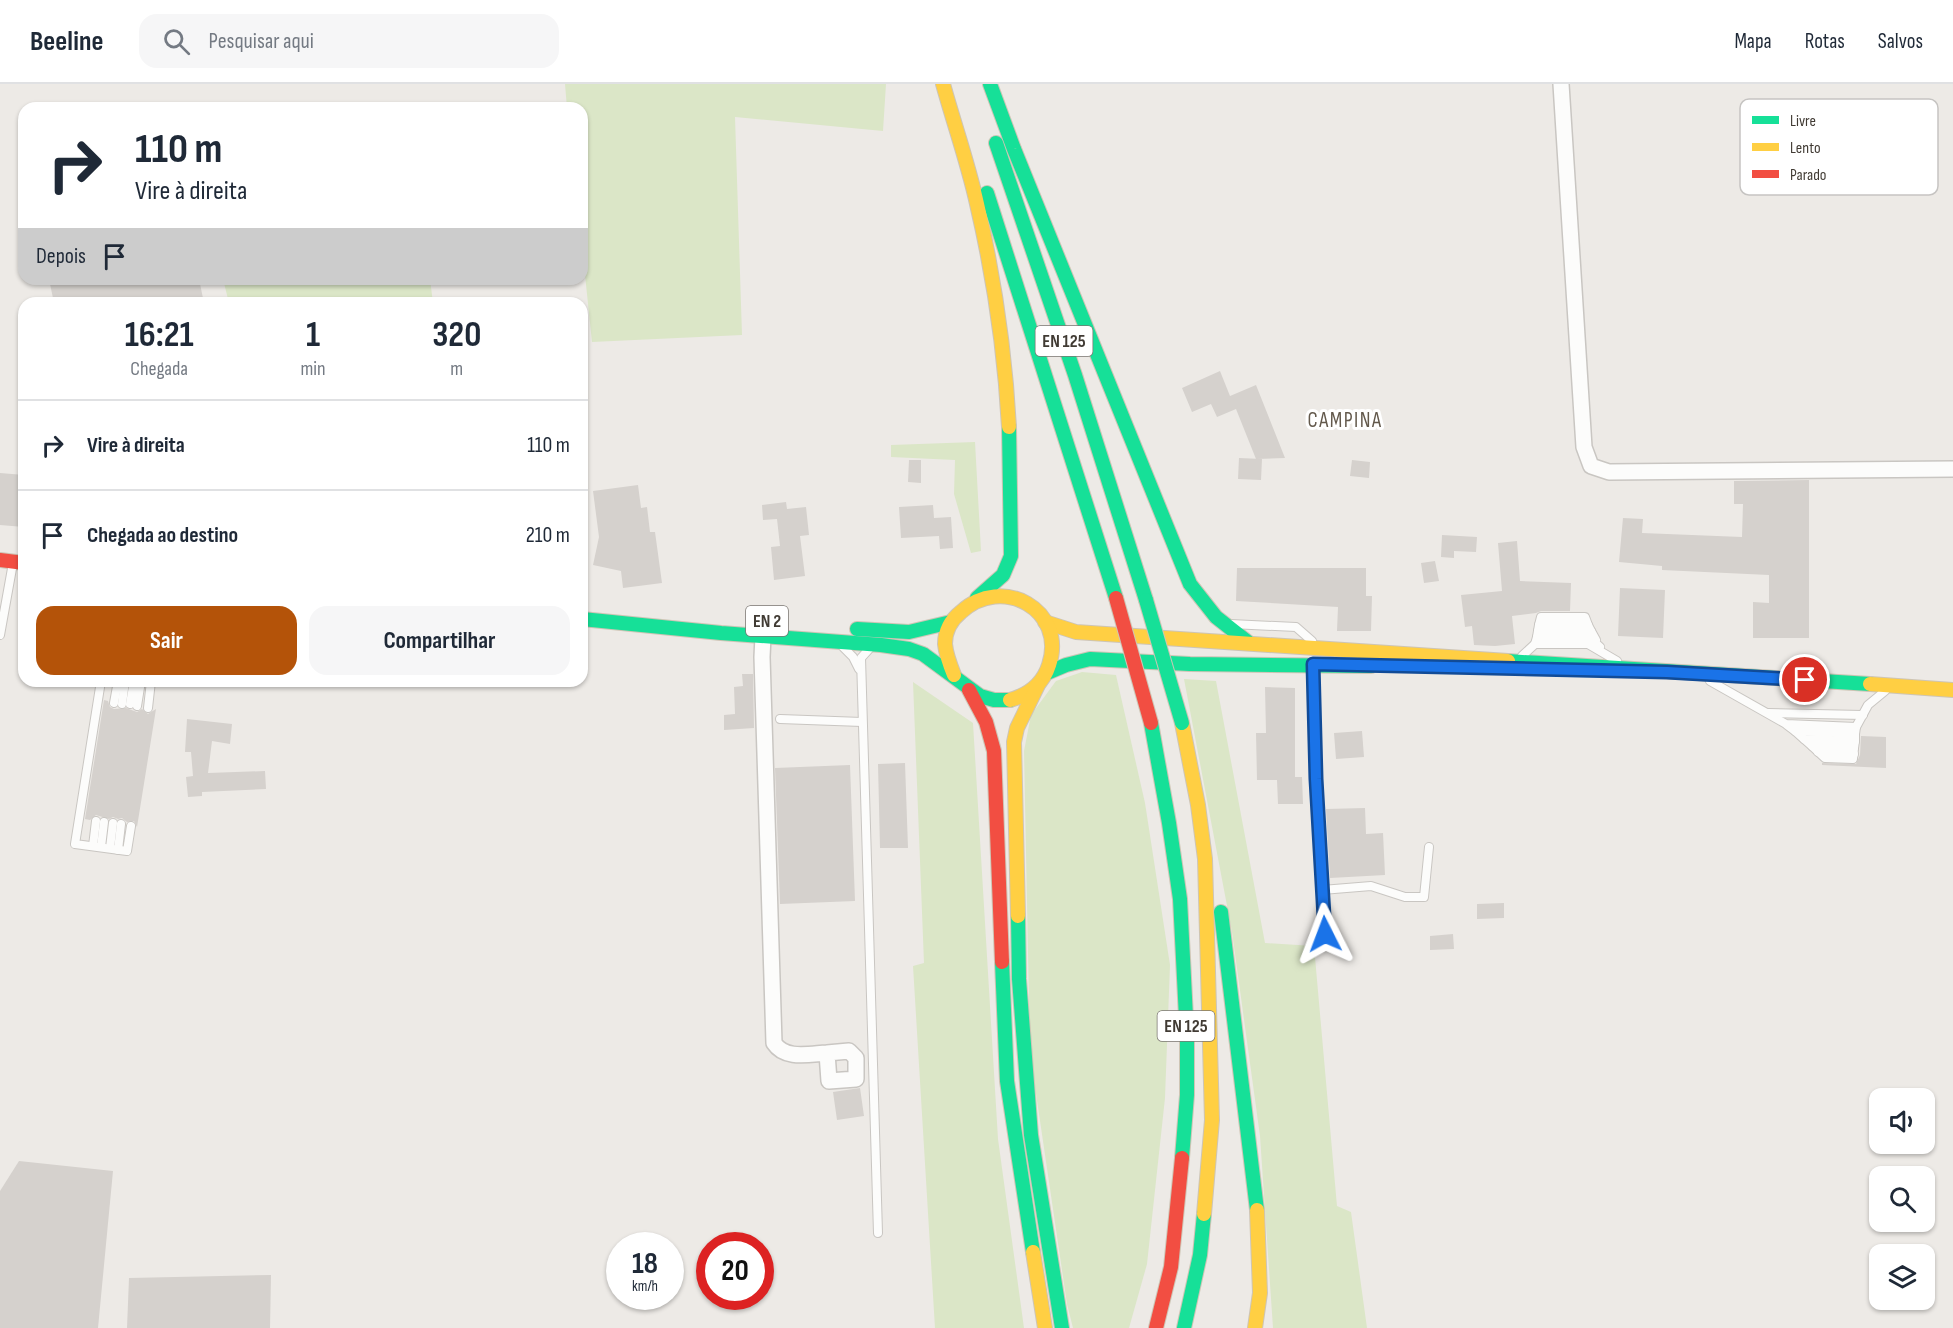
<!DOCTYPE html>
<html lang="pt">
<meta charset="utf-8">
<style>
:root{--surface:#fff;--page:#f6f6f7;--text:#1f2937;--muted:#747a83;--line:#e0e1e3;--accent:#b45309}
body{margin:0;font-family:"Sofia Sans Condensed",sans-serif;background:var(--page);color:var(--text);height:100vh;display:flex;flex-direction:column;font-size:22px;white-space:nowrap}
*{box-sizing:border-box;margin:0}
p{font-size:20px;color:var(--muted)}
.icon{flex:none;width:33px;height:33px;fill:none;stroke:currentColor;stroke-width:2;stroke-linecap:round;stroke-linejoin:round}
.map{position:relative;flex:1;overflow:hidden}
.drawer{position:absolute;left:18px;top:213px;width:570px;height:390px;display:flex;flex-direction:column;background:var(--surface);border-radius:18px;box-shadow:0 2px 4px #0004}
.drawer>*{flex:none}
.guide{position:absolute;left:18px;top:18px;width:570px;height:183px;border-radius:18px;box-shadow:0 2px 4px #0004;background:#fff;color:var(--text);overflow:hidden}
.controls{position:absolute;left:1869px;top:1004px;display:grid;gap:12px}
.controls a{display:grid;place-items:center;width:66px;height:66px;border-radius:12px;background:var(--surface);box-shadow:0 2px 4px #0004;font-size:30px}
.speed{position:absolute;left:606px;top:1148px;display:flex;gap:12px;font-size:30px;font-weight:700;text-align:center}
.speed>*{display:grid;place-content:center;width:78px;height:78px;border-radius:50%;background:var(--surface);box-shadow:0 2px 4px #0004;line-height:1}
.speed small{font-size:15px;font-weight:400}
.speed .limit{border:9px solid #d22;background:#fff;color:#111}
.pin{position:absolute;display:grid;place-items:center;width:51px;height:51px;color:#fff;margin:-26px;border:3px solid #fff;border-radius:50%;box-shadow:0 2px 6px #0007}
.me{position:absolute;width:66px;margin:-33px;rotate:357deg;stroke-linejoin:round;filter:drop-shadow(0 0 4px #0008)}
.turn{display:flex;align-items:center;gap:21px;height:126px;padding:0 18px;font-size:27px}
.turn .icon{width:78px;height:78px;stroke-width:2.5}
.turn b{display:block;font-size:42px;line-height:51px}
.then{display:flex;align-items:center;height:57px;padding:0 18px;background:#0003;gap:12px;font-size:22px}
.eta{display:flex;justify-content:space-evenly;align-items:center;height:102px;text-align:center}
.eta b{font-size:36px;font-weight:700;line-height:42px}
.action{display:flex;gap:12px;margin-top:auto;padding:12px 18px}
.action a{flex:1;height:69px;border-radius:18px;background:var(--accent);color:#fff;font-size:24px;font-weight:700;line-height:69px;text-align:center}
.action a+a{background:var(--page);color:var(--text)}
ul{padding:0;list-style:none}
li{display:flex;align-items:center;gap:18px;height:90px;padding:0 18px;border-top:2px solid var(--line)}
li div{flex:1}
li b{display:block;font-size:22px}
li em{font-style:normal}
header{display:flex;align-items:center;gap:36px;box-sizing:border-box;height:84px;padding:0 30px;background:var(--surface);border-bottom:2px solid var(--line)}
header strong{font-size:28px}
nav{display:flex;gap:33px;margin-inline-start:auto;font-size:21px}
.search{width:420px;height:54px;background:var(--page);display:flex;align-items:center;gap:15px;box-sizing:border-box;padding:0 21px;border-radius:18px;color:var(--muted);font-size:22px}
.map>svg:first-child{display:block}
.green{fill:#dbe6c7}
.building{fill:#d5d1cd}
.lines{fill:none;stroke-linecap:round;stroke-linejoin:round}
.lane-casing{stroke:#c9c6c2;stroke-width:10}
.street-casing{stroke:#c9c6c2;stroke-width:18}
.fast-casing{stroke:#cec5b5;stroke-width:16}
.slow-casing{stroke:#cec5b5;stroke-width:16}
.jam-casing{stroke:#cec5b5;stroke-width:16}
.lane{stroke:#fcfcfb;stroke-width:8}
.street{stroke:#fcfcfb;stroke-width:15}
.fast{stroke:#16e098;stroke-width:14}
.slow{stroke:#ffcf43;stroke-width:14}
.jam{stroke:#f24e42;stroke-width:14}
.fast-bridge-casing{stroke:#cec5b5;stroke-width:16;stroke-linecap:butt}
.jam-bridge-casing{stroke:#cec5b5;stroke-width:16;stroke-linecap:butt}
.fast-bridge{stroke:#16e098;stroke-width:14}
.jam-bridge{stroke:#f24e42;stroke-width:14}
.route-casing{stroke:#114b97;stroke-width:15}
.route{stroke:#1a73e8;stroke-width:10}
.labels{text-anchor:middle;stroke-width:6;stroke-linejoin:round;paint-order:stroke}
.shield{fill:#fff;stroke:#7a7671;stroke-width:1.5}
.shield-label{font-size:18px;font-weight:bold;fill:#413b34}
.neighbourhood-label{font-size:21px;letter-spacing:1.5px;fill:#63594c;stroke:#fff}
.key{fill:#fff;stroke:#c6c4c2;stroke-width:1.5}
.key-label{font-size:16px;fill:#413b34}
</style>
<header>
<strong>Beeline</strong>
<div class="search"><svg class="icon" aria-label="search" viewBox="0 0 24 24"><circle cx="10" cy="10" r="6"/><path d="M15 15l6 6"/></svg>Pesquisar aqui</div>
<nav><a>Mapa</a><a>Rotas</a><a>Salvos</a></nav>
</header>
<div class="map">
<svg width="1953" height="1244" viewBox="0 0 1953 1244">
<rect width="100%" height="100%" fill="#edeae6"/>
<g class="green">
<polygon points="565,0 886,0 883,47 735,33 742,251 592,258 582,162 582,24 567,24"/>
<polygon points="223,195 430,195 433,219 229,219"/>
<polygon points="975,358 981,467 971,469 954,410 955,376 891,373 891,361"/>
<polygon points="1082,588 1116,591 1145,719 1170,881 1165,1014 1147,1180 1129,1244 1073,1244 1067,1220 1030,969 1024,667 1031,631 1056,597"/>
<polygon points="1184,595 1216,597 1265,859 1314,862 1337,1122 1351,1128 1367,1244 1273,1244 1260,1052 1232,848"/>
<polygon points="913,598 973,639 998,1055 1024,1244 935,1244 913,882 924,879"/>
</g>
<g class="building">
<polygon points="49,195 199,195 204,219 54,219"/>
<polygon points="1220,287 1230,312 1256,301 1285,374 1256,375 1236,325 1217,333 1211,320 1192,328 1182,304"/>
<polygon points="1239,374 1262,375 1261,396 1238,395"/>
<polygon points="909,376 921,376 921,399 908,398"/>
<polygon points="1352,376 1370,378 1369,394 1350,392"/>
<polygon points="0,389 24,391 24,443 0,441"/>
<polygon points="1809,396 1809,554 1753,554 1753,518 1769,519 1769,491 1662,486 1662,482 1619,478 1623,434 1643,435 1642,449 1742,453 1743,420 1734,420 1734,397"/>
<polygon points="638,401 641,424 647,423 650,448 655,448 662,499 623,504 621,487 593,481 599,453 593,407"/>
<polygon points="786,418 787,425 806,423 809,451 800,452 805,492 774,496 771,463 780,462 777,435 763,436 762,421"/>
<polygon points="933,421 934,434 951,433 953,464 940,465 939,452 901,454 899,423"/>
<polygon points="1442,451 1477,453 1476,468 1454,467 1454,474 1441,473"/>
<polygon points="1517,457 1520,497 1571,499 1570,527 1541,527 1536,529 1512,532 1515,560 1495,562 1474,561 1472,542 1465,543 1461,511 1502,507 1498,459"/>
<polygon points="1435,477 1439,497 1424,499 1421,479"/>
<polygon points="1237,484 1366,484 1366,512 1372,512 1371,547 1337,547 1338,523 1236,517"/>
<polygon points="1620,504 1665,506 1663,554 1618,552"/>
<polygon points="742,590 753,590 754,644 724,646 724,631 735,630 734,603 743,602"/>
<polygon points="1265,603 1295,604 1295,693 1302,693 1303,720 1278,720 1277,696 1257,696 1256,649 1266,649"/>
<polygon points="104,616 108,617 110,623 114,625 126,624 137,628 142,625 148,630 156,625 137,743 134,737 127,738 122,734 118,735 113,733 109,735 96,731 90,736 85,735"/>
<polygon points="187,635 232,640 230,660 212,657 208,689 265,687 266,705 202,708 202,712 188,713 186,693 193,692 191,668 185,668"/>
<polygon points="1362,647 1364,673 1336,675 1334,649"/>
<polygon points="1861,652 1886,653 1886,684 1822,681 1822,679 1856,680 1860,671"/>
<polygon points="905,679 908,764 880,764 878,680"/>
<polygon points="850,681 855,817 780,820 775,684"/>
<polygon points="1365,724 1366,750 1383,749 1385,791 1330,794 1326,725"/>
<polygon points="1504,819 1504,834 1477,835 1477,820"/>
<polygon points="1453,850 1454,865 1430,866 1430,852"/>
<polygon points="860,1004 864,1032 837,1036 833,1008"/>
<polygon points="19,1077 113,1087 98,1244 0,1244 0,1107"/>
<polygon points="271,1191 270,1244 127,1244 129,1194"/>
</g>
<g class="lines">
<defs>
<g id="lane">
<polyline points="1231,540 1296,543 1312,557"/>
<polyline points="1539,541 1541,533 1585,533 1588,541"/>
<polyline points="1538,547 1539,541 1588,541 1591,547"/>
<polyline points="0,551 13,479"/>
<polyline points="1537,553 1538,547 1591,547 1596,556"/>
<polyline points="1535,560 1537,553 1589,553 1600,563"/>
<polyline points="843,563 853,573 859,585"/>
<polyline points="870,564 861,574 878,1149"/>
<polyline points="1522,572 1535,560 1588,560 1617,577"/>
<polyline points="1314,584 1316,695 1325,850"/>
<polyline points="101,597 75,760 127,767 131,742"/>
<polyline points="1710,597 1786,640 1856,643 1868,621 1885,607"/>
<polyline points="114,619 118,597"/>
<polyline points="122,620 125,597"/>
<polyline points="130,620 134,597"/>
<polyline points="137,622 141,597"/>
<polyline points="148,624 151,597"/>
<polyline points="1768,629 1863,631"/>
<polyline points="780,635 862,638"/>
<polyline points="1787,641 1795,647 1855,650 1856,643"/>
<polyline points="1795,647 1804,655 1855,657 1855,650"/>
<polyline points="1804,655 1812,662 1854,664 1855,657"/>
<polyline points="1812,662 1825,674 1853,675 1854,664"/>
<polyline points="1818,668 1854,670"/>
<polyline points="93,762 96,737"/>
<polyline points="101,763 104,738"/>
<polyline points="110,764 113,739"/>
<polyline points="118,766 121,740"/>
<polyline points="1322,806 1371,802 1405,813 1424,813 1429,763"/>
</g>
<g id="street">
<polyline points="1561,0 1584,363 1591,382 1609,388 1953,385"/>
<path d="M763,552L762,573L774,959C785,976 809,970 827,969L829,997L856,995V974L849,967L827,969"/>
</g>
<g id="fast">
<polyline points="990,0 1014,65 1190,500 1216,533 1249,559"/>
<polyline points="996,59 1075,291 1146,516"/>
<polyline points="987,109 1116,514"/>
<polyline points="977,514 1003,491 1011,472 1009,343"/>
<polyline points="582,535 721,549 881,561 909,565 923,570 980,612 994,616 1010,616"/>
<polyline points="857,545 909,548 951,538"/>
<polyline points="1508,577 1870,600"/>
<polyline points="1047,589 1066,581 1090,575 1190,580 1371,582"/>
<polyline points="1151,639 1169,739 1180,815 1187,953 1187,1011 1182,1074"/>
<polyline points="1221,828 1257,1126"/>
<polyline points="1018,832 1019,895 1031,1051 1062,1244"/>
<polyline points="1002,878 1007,997 1033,1168"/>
<polyline points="1184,1244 1200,1171 1204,1130"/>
</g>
<g id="slow">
<path d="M943,0C954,40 968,79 977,120C994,193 1005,268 1009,343"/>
<polyline points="1045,538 1076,548 1508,577"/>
<path d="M954,591C950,581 946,571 945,560C945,547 951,536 961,528C1002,490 1067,526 1049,581C1043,600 1028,611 1010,616"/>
<polyline points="1870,600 1953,606"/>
<polyline points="1182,639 1198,721 1205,775 1212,1036 1204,1130"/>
<polyline points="1018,832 1014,658 1017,644 1038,601"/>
<polyline points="1033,1168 1045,1244"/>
<polyline points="1255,1244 1260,1209 1257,1126"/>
</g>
<g id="jam">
<polyline points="0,476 24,479"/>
<polyline points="969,606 986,638 994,667 1002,878"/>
<polyline points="1156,1244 1171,1183 1182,1074"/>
</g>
</defs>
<use href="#lane" class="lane-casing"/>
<use href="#street" class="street-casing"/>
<use href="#fast" class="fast-casing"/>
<use href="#slow" class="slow-casing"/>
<use href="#jam" class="jam-casing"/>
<use href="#lane" class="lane"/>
<use href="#street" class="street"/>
<use href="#fast" class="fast"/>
<use href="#slow" class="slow"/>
<use href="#jam" class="jam"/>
<defs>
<polyline id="fast-bridge" points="1146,516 1182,639"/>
<polyline id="jam-bridge" points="1116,514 1151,639"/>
</defs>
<use href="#fast-bridge" class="fast-bridge-casing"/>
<use href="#jam-bridge" class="jam-bridge-casing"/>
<use href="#fast-bridge" class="fast-bridge"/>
<use href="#jam-bridge" class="jam-bridge"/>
</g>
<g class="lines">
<defs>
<polyline id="route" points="1325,850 1316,695 1313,580 1667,588 1805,596"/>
</defs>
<use href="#route" class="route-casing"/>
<use href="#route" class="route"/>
</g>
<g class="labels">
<g class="shield">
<rect x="1035.5" y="242" width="57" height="30" rx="4.5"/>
<rect x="746" y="522" width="42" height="30" rx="4.5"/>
<rect x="1157.5" y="927" width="57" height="30" rx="4.5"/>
</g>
<g class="shield-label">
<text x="1064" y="263">EN 125</text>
<text x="767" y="543">EN 2</text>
<text x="1186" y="948">EN 125</text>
</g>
<g class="neighbourhood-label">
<text x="1345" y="343">CAMPINA</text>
</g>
</g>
<rect x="1740" y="15" width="198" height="96" rx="9" class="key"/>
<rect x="1752" y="32" width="27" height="8" fill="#16e098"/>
<rect x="1752" y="59" width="27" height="8" fill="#ffcf43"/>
<rect x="1752" y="86" width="27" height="8" fill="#f24e42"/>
<g class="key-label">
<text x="1790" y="42">Livre</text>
<text x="1790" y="69">Lento</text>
<text x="1790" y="96">Parado</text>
</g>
</svg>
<div class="controls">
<a><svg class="icon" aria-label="sound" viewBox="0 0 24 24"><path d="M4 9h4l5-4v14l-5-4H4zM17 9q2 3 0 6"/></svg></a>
<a><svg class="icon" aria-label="search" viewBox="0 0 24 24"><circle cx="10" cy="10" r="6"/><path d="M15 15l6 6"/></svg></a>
<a><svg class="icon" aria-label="layers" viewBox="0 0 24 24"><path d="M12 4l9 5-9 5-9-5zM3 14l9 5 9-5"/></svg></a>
</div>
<div class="speed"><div>18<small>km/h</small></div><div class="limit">20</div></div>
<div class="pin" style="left:1805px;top:596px;background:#d93025"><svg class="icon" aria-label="arrive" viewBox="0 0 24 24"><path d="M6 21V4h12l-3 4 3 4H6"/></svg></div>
<svg class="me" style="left:1325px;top:850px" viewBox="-20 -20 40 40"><path d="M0-17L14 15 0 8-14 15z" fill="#1a73e8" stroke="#fff" stroke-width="4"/></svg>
<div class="guide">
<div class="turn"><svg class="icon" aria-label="right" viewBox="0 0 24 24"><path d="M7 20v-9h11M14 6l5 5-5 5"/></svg><div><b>110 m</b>Vire à direita</div></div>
<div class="then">Depois<svg class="icon" aria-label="arrive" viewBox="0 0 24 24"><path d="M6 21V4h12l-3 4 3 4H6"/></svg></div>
</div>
<section class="drawer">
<div class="eta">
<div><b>16:21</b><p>Chegada</p></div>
<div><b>1</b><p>min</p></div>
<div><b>320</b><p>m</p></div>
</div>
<ul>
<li><svg class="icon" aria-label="right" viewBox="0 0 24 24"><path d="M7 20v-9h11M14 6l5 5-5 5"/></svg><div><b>Vire à direita</b></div><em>110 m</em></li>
<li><svg class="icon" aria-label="arrive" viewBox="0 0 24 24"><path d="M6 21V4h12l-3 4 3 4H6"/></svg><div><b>Chegada ao destino</b></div><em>210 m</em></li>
</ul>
<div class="action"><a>Sair</a><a>Compartilhar</a></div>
</section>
</div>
